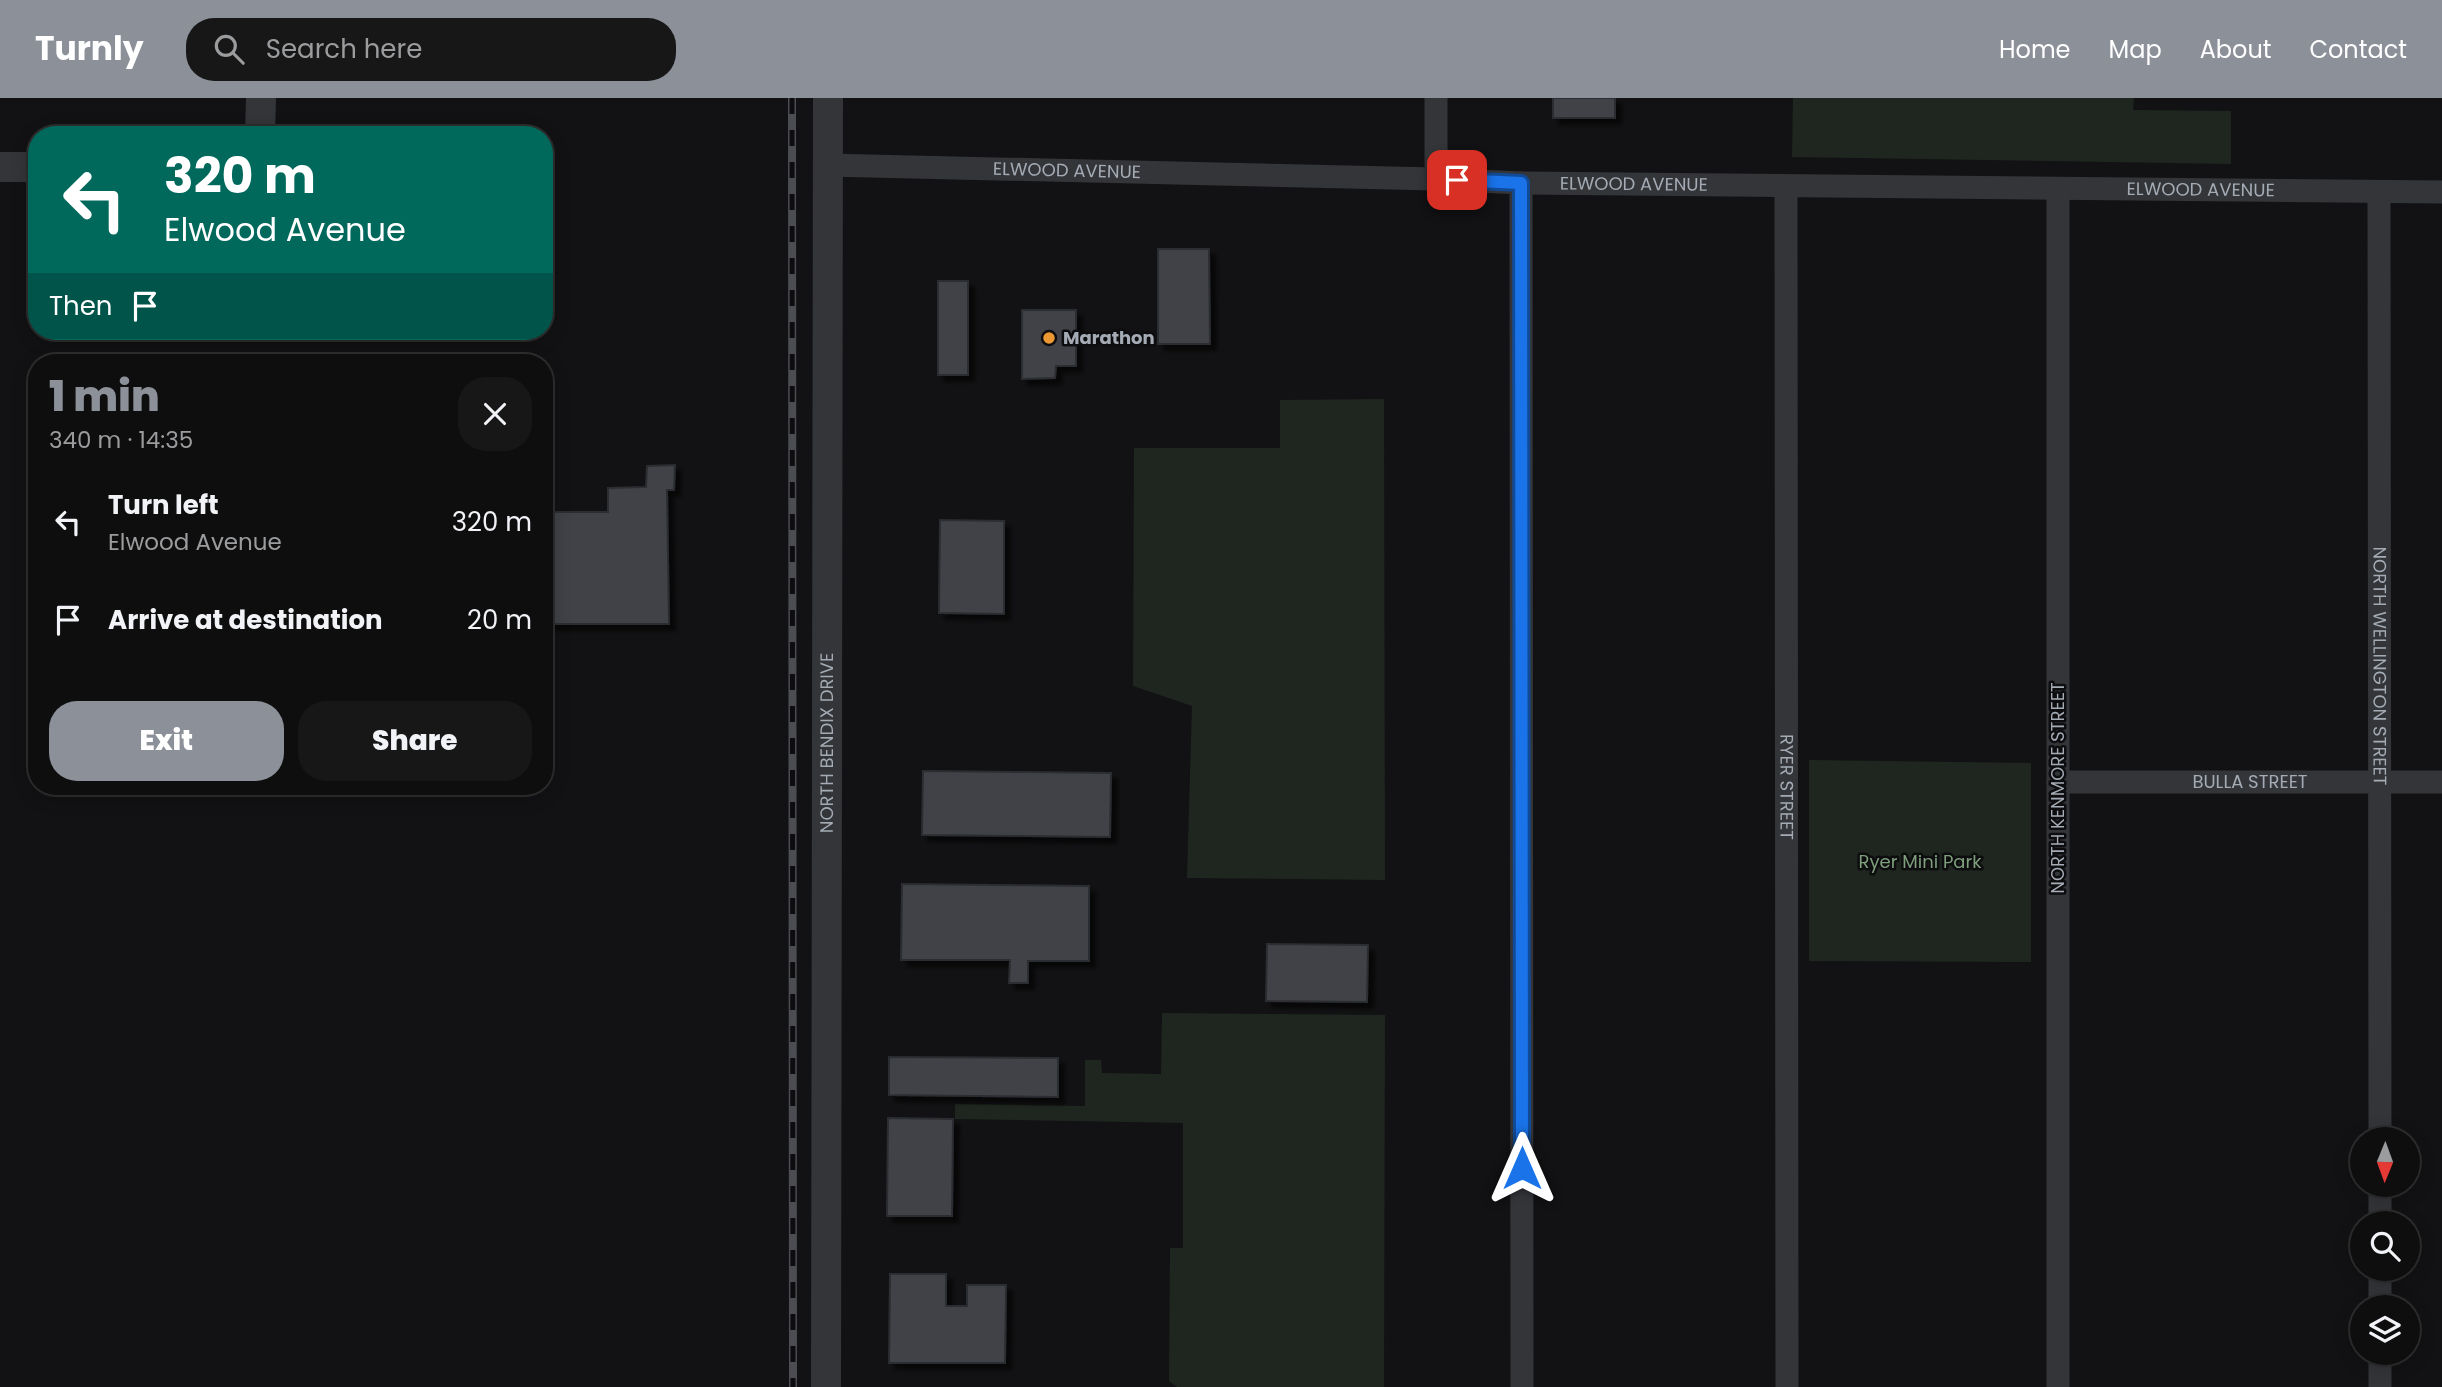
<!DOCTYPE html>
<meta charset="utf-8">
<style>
:root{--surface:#0e0e0f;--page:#171718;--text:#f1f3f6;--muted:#9b9c9e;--line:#2e2e2f;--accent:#8c9099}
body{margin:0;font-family:Poppins,sans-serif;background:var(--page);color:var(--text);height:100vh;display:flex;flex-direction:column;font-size:26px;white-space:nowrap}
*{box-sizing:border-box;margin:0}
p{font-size:23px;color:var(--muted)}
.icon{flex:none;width:38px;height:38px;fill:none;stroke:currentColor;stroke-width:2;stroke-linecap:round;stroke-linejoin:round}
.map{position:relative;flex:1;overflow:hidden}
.drawer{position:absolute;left:28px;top:256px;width:525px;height:441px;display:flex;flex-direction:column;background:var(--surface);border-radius:28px;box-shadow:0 4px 18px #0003,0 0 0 2px var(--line)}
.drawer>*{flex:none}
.hud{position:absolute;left:28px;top:28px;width:525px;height:214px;border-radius:28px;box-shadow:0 4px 18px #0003,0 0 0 2px var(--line);background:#00695c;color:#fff;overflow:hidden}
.needle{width:46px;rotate:181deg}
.controls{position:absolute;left:2350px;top:1029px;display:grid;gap:14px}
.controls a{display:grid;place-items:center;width:70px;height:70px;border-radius:50%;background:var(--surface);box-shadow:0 4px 18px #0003,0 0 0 2px var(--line);font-size:35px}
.pin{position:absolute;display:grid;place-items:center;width:60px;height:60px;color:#fff;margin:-30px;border-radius:14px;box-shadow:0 4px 10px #0006}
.me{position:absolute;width:77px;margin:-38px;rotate:0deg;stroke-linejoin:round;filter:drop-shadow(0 0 5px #0008)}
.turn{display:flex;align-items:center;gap:24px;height:147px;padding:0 21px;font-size:32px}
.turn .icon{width:91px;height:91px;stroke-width:2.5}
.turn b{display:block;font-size:49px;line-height:60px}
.then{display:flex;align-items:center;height:66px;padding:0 21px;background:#0003;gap:14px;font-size:26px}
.round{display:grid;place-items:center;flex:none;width:74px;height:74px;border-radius:28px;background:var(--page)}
.summary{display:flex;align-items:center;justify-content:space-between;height:119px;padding:0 21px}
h1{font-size:42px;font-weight:800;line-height:52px;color:var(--accent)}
.cta{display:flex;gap:14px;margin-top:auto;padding:14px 21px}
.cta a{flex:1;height:80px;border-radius:28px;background:var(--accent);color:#fff;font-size:28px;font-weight:800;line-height:80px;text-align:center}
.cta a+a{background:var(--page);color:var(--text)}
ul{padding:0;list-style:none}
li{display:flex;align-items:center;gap:21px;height:98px;padding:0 21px}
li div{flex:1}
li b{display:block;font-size:26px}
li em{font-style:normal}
header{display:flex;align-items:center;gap:42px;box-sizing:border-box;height:98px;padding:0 35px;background:var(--accent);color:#fff}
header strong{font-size:33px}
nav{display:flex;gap:38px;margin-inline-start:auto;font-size:24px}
.search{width:490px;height:63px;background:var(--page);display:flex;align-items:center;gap:18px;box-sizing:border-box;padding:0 24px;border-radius:28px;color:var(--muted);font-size:26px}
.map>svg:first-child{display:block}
.green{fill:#1f261f}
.building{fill:#414347;stroke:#2c2d30;stroke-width:2;filter:url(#shadow)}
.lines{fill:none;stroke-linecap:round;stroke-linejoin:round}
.minor{stroke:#333539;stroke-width:23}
.tertiary{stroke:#333539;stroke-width:30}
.rail-casing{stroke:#4b4d52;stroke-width:8}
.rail{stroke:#0d0d0f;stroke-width:5;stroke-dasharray:16;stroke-linecap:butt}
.route-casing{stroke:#114b97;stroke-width:18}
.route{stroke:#1a73e8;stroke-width:12}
.poi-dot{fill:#eb9833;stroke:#0d0d0f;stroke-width:2.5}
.labels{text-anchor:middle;stroke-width:5;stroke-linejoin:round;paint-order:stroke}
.street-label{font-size:18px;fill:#a4abb4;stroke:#0d0d0f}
.poi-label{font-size:18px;font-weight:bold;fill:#a4abb4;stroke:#0d0d0f;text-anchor:start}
.park-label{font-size:18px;fill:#7e9e7c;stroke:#0d0d0f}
</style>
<header>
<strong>Turnly</strong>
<div class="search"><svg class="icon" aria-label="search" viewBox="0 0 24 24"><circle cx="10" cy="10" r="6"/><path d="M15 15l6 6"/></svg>Search here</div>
<nav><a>Home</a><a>Map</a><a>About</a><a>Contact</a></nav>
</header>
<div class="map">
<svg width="2442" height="1289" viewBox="0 0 2442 1289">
<defs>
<filter id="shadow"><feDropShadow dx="6" dy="6" stdDeviation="2" flood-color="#0009"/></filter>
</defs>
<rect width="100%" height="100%" fill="#121214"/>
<g class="green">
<polygon points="1793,0 2134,0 2133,12 2231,13 2231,66 1792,59"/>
<polygon points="1384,301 1385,782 1187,780 1192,608 1133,588 1134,350 1280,350 1280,302"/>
<polygon points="1809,662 2031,665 2031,864 1809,863"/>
<polygon points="1162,915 1385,917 1384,1289 1177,1289 1169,1283 1170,1150 1183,1150 1183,1025 955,1021 955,1006 1085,1008 1085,962 1101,962 1102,975 1161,976"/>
</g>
<g class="building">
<rect x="1553" y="0" width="62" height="20"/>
<polygon points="1158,151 1209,151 1210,246 1158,246"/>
<rect x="938" y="183" width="30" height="94"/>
<polygon points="1022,212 1076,212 1076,268 1056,268 1055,280 1022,281"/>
<polygon points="675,367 674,392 667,392 669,526 544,526 544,414 608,414 608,390 646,389 647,368"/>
<polygon points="940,422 1004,423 1004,516 939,515"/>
<polygon points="923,673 1111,675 1110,739 922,737"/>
<polygon points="902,786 1089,788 1089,863 1028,863 1028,885 1009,885 1010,862 901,862"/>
<polygon points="1267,846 1368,847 1367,904 1266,903"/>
<polygon points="889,959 1058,960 1058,999 889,997"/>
<polygon points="888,1020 953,1021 952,1118 887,1118"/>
<polygon points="890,1176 946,1176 946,1208 967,1208 967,1187 1006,1187 1005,1265 889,1265"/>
</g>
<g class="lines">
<g class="minor">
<polyline points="1436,0 1436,81"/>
<path id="s1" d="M827,67L1436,81L1521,85L2442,94"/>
<polyline points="1521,85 1522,1289"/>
<path id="s2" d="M1786,89L1787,1289"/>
<polyline points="2058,91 2058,1289"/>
<path id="s3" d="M2379,94L2380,1041"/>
<path id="s4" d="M2058,684H2442"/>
<polyline points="2380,1087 2380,1125"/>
<polyline points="2380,1171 2380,1209"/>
<polyline points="2380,1255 2380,1289"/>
</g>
<g class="tertiary">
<polyline points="260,37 261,0"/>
<polyline points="0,69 37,69"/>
<path id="s5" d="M826,1289L828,0"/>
</g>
<defs>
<polyline id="rail" points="792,0 793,1289"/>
</defs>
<use href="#rail" class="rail-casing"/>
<use href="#rail" class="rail"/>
</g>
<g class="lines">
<defs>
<polyline id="route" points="1457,82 1521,85 1522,1070"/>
</defs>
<use href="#route" class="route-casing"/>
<use href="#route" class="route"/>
</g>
<circle class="poi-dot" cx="1049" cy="240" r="7"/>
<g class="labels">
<g class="street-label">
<text dy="6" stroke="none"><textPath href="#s1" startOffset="240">ELWOOD AVENUE</textPath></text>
<text dy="6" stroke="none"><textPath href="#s1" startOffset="807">ELWOOD AVENUE</textPath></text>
<text dy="6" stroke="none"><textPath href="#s1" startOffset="1374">ELWOOD AVENUE</textPath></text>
<text dy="6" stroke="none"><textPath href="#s3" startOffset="474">NORTH WELLINGTON STREET</textPath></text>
<text dy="6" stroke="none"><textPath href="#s5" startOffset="644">NORTH BENDIX DRIVE</textPath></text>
<text dy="6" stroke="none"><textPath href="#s4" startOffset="192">BULLA STREET</textPath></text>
<text dy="6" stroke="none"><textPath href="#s2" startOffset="600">RYER STREET</textPath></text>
<text transform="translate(2058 690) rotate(-90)" y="6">NORTH KENMORE STREET</text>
</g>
<g class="poi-label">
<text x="1063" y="246">Marathon</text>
</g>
<g class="park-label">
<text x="1920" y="770">Ryer Mini Park</text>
</g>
</g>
</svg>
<div class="controls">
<a><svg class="needle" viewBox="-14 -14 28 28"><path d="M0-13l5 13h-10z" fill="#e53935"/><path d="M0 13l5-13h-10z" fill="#9b9c9e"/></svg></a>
<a><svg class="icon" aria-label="search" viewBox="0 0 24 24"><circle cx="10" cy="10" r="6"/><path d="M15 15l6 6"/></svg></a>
<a><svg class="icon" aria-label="layers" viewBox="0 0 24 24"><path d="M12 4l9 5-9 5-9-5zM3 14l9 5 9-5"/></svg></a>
</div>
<div class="pin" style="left:1457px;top:82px;background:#d93025"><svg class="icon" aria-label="arrive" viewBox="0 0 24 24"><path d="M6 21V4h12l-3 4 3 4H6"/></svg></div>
<svg class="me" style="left:1522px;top:1070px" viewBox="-20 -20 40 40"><path d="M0-17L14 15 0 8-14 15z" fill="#1a73e8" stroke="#fff" stroke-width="4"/></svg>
<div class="hud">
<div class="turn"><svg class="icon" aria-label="left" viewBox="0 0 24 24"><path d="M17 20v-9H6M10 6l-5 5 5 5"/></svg><div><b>320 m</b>Elwood Avenue</div></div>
<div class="then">Then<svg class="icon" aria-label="arrive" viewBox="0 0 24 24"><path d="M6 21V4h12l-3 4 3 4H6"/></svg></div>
</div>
<section class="drawer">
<div class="summary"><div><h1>1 min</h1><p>340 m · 14:35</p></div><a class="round"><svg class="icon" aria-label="close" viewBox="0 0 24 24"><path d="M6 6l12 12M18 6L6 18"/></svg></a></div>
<ul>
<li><svg class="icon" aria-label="left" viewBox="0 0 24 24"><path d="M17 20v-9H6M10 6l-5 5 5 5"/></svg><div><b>Turn left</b><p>Elwood Avenue</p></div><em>320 m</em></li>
<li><svg class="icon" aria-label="arrive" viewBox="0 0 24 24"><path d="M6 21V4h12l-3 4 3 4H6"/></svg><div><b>Arrive at destination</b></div><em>20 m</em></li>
</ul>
<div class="cta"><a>Exit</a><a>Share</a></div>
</section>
</div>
